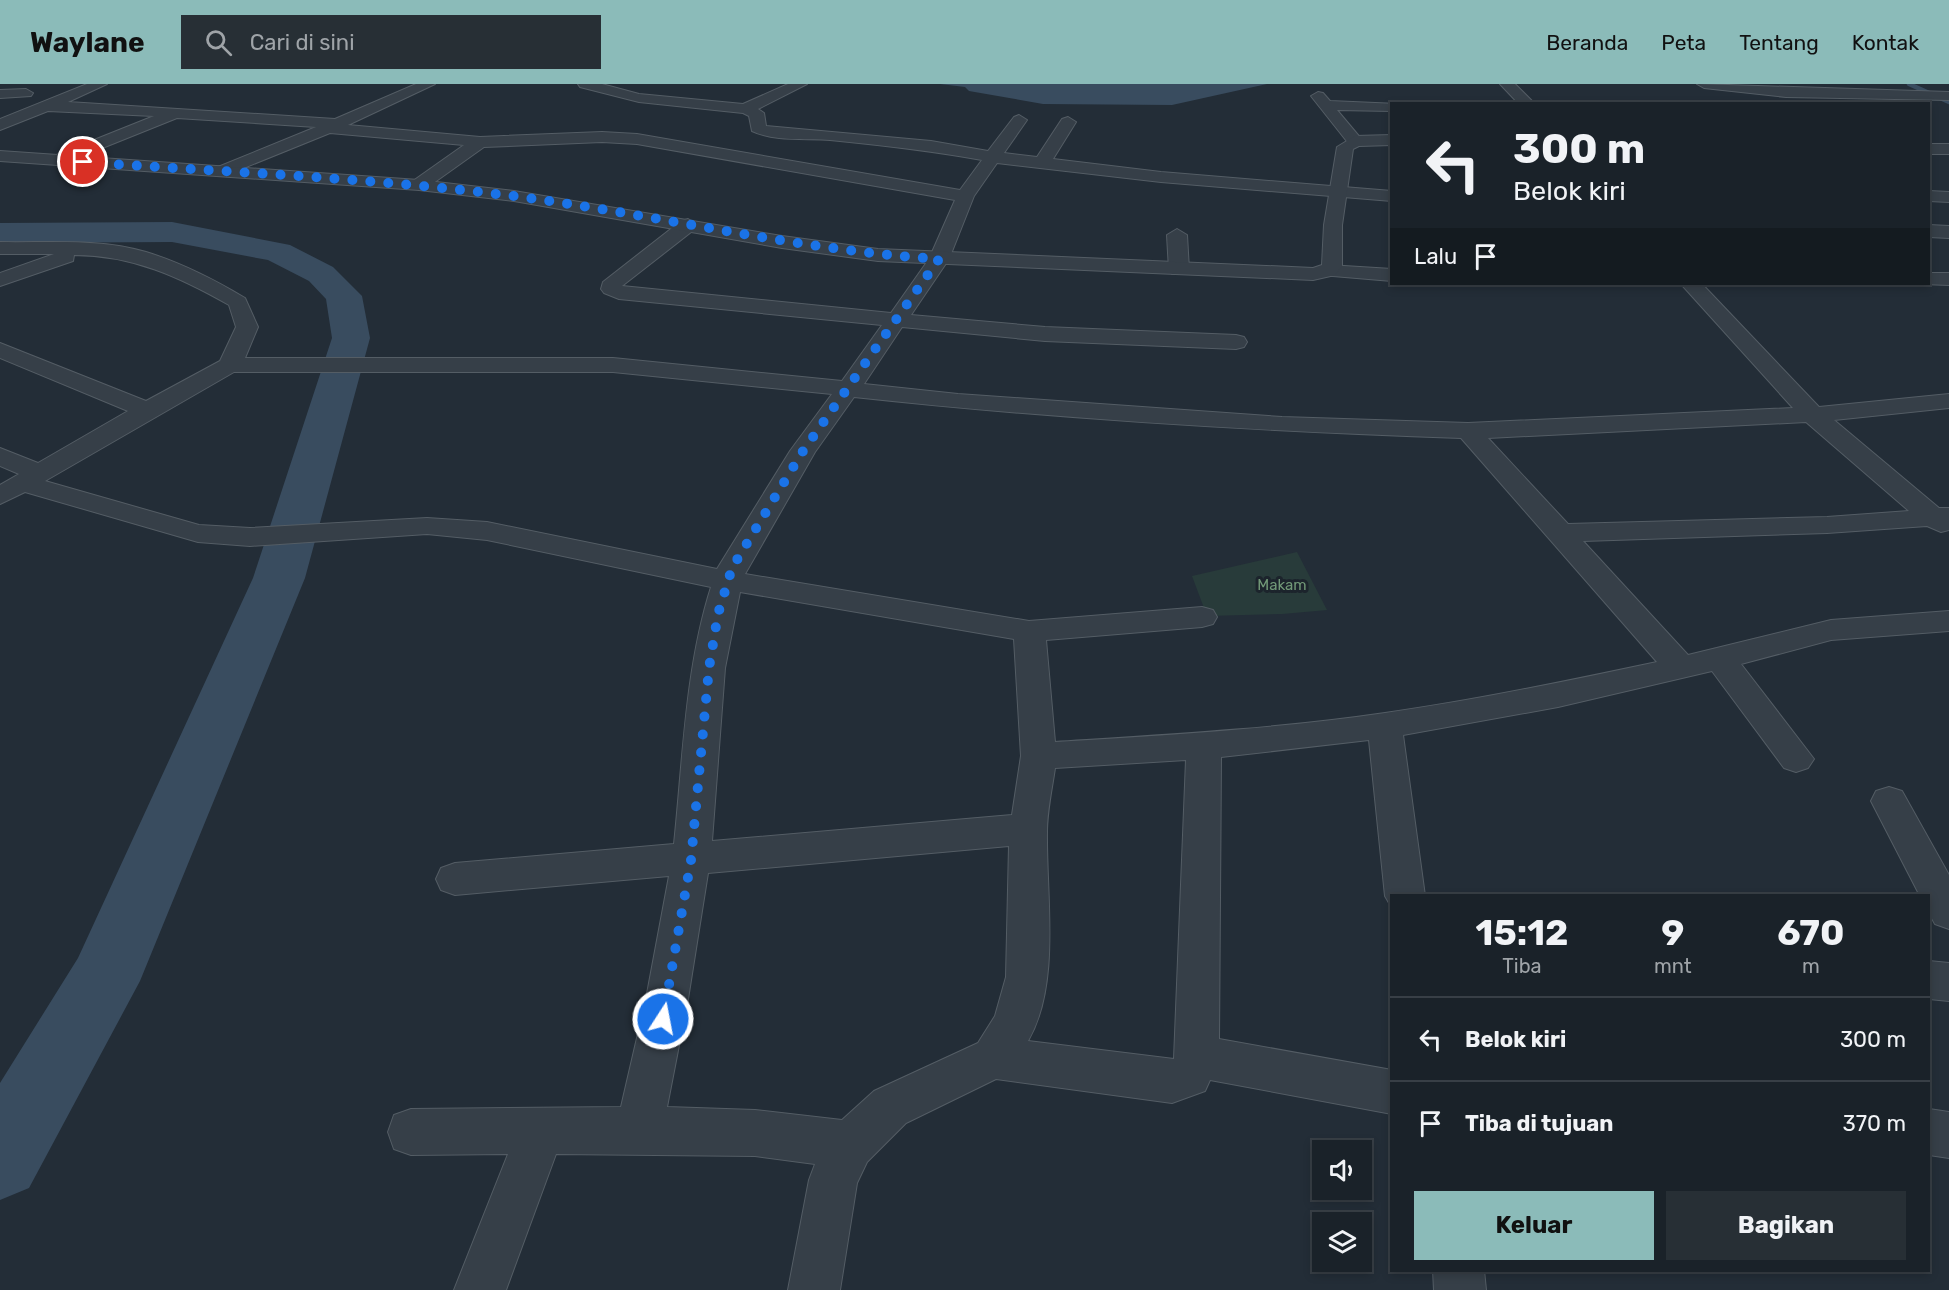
<!DOCTYPE html>
<html lang="id">
<style>
:root{--surface:#1a2229;--page:#272f35;--text:#f1f3f6;--muted:#9fa4a8;--line:#383f46;--accent:#8bbbb9}
body{margin:0;font-family:Rubik,sans-serif;background:var(--page);color:var(--text);height:100vh;display:flex;flex-direction:column;font-size:22px;white-space:nowrap}
*{box-sizing:border-box;margin:0}
p{font-size:20px;color:var(--muted)}
.icon{flex:none;width:33px;height:33px;fill:none;stroke:currentColor;stroke-width:2;stroke-linecap:round;stroke-linejoin:round}
.map{position:relative;flex:1;overflow:hidden}
.sheet{position:absolute;left:1390px;top:810px;width:540px;height:378px;display:flex;flex-direction:column;background:var(--surface);border-radius:0px;box-shadow:0 3px 9px #0003,0 0 0 2px var(--line)}
.sheet>*{flex:none}
.hud{position:absolute;left:1390px;top:18px;width:540px;height:183px;border-radius:0px;box-shadow:0 3px 9px #0003,0 0 0 2px var(--line);background:#1a2229;color:var(--text);overflow:hidden}
.fabs{position:absolute;left:1312px;top:1056px;display:grid;gap:12px}
.fabs a{display:grid;place-items:center;width:60px;height:60px;border-radius:0px;background:var(--surface);box-shadow:0 3px 9px #0003,0 0 0 2px var(--line);font-size:30px}
.pin{position:absolute;display:grid;place-items:center;width:51px;height:51px;color:#fff;margin:-26px;border:3px solid #fff;border-radius:50%;box-shadow:0 2px 6px #0007}
.me{position:absolute;width:66px;margin:-33px;rotate:11deg;stroke-linejoin:round;filter:drop-shadow(0 0 4px #0008)}
.turn{display:flex;align-items:center;gap:21px;height:126px;padding:0 24px;font-size:27px}
.turn .icon{width:78px;height:78px;stroke-width:2.5}
.turn b{display:block;font-size:42px;line-height:51px}
.then{display:flex;align-items:center;height:57px;padding:0 24px;background:#0003;gap:12px;font-size:22px}
.eta{display:flex;justify-content:space-evenly;align-items:center;height:102px;text-align:center}
.eta b{font-size:36px;font-weight:700;line-height:42px}
.cta{display:flex;gap:12px;margin-top:auto;padding:12px 24px}
.cta a{flex:1;height:69px;border-radius:0px;background:var(--accent);color:#111;font-size:24px;font-weight:700;line-height:69px;text-align:center}
.cta a+a{background:var(--page);color:var(--text)}
ul{padding:0;list-style:none}
li{display:flex;align-items:center;gap:18px;height:84px;padding:0 24px;border-top:2px solid var(--line)}
li div{flex:1}
li b{display:block;font-size:22px}
li em{font-style:normal}
header{display:flex;align-items:center;gap:36px;box-sizing:border-box;height:84px;padding:0 30px;background:var(--accent);color:#111}
header strong{font-size:28px}
nav{display:flex;gap:33px;margin-inline-start:auto;font-size:21px}
.search{width:420px;height:54px;background:var(--page);display:flex;align-items:center;gap:15px;box-sizing:border-box;padding:0 21px;border-radius:0px;color:var(--muted);font-size:22px}
.map>svg:first-child{display:block}
.green{fill:#283b3a}
.water{fill:#394c5f}
.lines{fill:none;stroke-linecap:round;stroke-linejoin:round}
.stream{stroke:#394c5f;stroke-width:4.5}
.river{fill:#394c5f;fill-rule:evenodd}
.minor-casing{stroke:#545d65;stroke-width:2}
.tertiary-casing{stroke:#545d65;stroke-width:2}
.minor{fill:#363f48;fill-rule:evenodd}
.tertiary{fill:#363f48;fill-rule:evenodd}
.route{stroke:#1a73e8;stroke-width:10;stroke-dasharray:0 18}
.labels{text-anchor:middle;stroke-width:6;stroke-linejoin:round;paint-order:stroke}
.park-label{font-size:15px;fill:#719877;stroke:#1c242c}
</style>
<header>
<strong>Waylane</strong>
<div class="search"><svg class="icon" aria-label="search" viewBox="0 0 24 24"><circle cx="10" cy="10" r="6"/><path d="M15 15l6 6"/></svg>Cari di sini</div>
<nav><a>Beranda</a><a>Peta</a><a>Tentang</a><a>Kontak</a></nav>
</header>
<div class="map">
<svg width="1949" height="1206" viewBox="0 0 1949 1206">
<rect width="100%" height="100%" fill="#232d37"/>
<polygon class="green" points="1297,468 1327,526 1282,530 1207,532 1192,492"/>
<polygon class="water" points="940,0 1267,0 1172,21 1043,20 969,7 965,3"/>
<g class="lines">
<polyline class="stream" points="1909,0 1949,18"/>
<polygon class="river" points="172,138 290,161 333,183 362,212 370,254 305,494 140,897 29,1104 0,1116 0,999 78,874 253,494 332,254 326,215 309,197 268,176 172,158 0,159 0,139"/>
<defs>
<g id="minor">
<path d="M87,0H107L68,18L335,35L416,0H435L348,41L480,53L602,48L637,50L960,106L982,76C932,67 881,61 830,56C805,54 776,58 752,47L749,32L743,29L639,18L580,3L578,0H602L639,10L743,20L788,0H807L758,25L764,29L766,42L931,57L988,67L1014,33L1019,31L1027,36L1004,69L1037,73L1062,35L1068,33L1076,38L1053,75L1161,88L1392,107V117L1161,98L997,79L974,112L949,175L911,231L1045,243L1236,251L1244,253L1247,258L1244,263L1236,265L1045,257L902,243L864,300L958,310L1282,333L1468,339L1793,324L1681,200H1702L1819,323L1949,310V324L1834,336L1939,424H1949V446L1941,448L1927,442L1827,449L1583,457L1688,571L1831,536L1949,527V547L1831,556L1741,580L1814,675L1808,684L1796,688L1784,684L1712,587L1558,623L1403,651L1425,812H1392V824L1385,812L1369,656L1221,673L1219,955L1392,986V1030L1210,996L1205,1007L1172,1019L996,995L906,1039L867,1078L857,1099L840,1206H788L809,1096L815,1080L755,1072L556,1070L506,1206H454L508,1070L411,1071L394,1065L388,1048L394,1031L411,1025L621,1023L646,915L669,792L455,811L441,806L436,795L441,784L455,779L674,760C683,675 685,585 711,503L487,456L427,450L250,462L198,458L25,408L0,420V401L19,390L0,382V364L38,379L128,327L0,274V259L146,317L220,277L236,243L229,221C180,193 132,171 74,171L73,177L0,202V189L54,170H0V158C47,159 100,154 146,168C182,179 213,195 245,214L258,243L245,274H613L842,297L882,241L619,215L604,209L601,205L603,198L681,137L688,135L697,141L695,145L622,202L891,229L929,175L955,116L637,60L602,58L484,63L425,105H413L410,101L413,97L464,61L330,49L224,92L215,87L218,83L316,43L177,34L60,81L54,80L52,76L54,72L154,32L48,27L0,46V35ZM234,288H613L832,310L790,367L717,485L487,438L427,434L250,444L199,441L45,397ZM854,313C1056,335 1258,347 1461,354L1657,578C1567,597 1476,616 1385,629C1276,645 1165,651 1055,658L1046,556L1202,543L1213,540L1217,533L1213,526L1202,523L1029,537L745,490L815,368ZM1806,338L1909,427L1827,433L1568,440L1488,354ZM740,508L1014,555L1021,672L1012,731L712,757L725,584ZM1186,676L1174,975L1028,957C1061,900 1046,813 1047,748C1047,727 1052,705 1055,684ZM1009,762L1006,893L995,932L978,959L874,1007L842,1036L755,1026L667,1023L688,915L708,789Z"/>
<polygon points="1500,0 1515,0 1535,20 1519,20"/>
<polygon points="1697,0 1949,8 1949,16 1786,13 1704,4"/>
<polygon points="26,5 33,9 31,12 0,14 0,6"/>
<polygon points="1318,8 1323,9 1330,17 1398,20 1392,20 1392,27 1337,26 1363,57 1355,62 1349,60 1311,12"/>
<polygon points="1929,107 1949,108 1949,118 1929,117"/>
<polygon points="1929,141 1949,142 1949,154 1929,153"/>
<polygon points="1177,145 1187,151 1189,186 1186,190 1172,190 1169,186 1167,151"/>
<polygon points="1328,181 1392,185 1392,197 1321,191 1318,187 1321,183"/>
<polygon points="1929,189 1949,189 1949,201 1922,200 1929,200"/>
<polygon points="1889,703 1902,707 1949,791 1949,845 1935,840 1929,829 1929,812 1920,812 1871,717 1876,707"/>
<polygon points="1929,877 1949,879 1949,917 1929,915"/>
<polygon points="1929,1025 1949,1028 1949,1074 1929,1071"/>
<polygon points="1433,1186 1484,1186 1486,1206 1434,1206"/>
</g>
<g id="tertiary">
<polygon points="1392,51 1392,61 1359,62 1353,65 1342,141 1342,182 1335,191 1313,196 878,177 782,164 514,117 419,106 0,77 0,67 419,96 514,107 782,152 878,165 1313,184 1322,181 1324,141 1337,63 1355,52"/>
<rect x="1929" y="60" width="20" height="10"/>
</g>
</defs>
<use href="#minor" class="minor-casing"/>
<use href="#tertiary" class="tertiary-casing"/>
<use href="#minor" class="minor"/>
<use href="#tertiary" class="tertiary"/>
</g>
<g class="lines">
<path class="route" d="M83,78C226,88 370,94 513,112C655,130 795,166 939,175L803,367L732,484L718,530L709,584L691,776L663,935"/>
</g>
<g class="labels">
<g class="park-label">
<text x="1282" y="506">Makam</text>
</g>
</g>
</svg>
<div class="fabs">
<a><svg class="icon" aria-label="sound" viewBox="0 0 24 24"><path d="M4 9h4l5-4v14l-5-4H4zM17 9q2 3 0 6"/></svg></a>
<a><svg class="icon" aria-label="layers" viewBox="0 0 24 24"><path d="M12 4l9 5-9 5-9-5zM3 14l9 5 9-5"/></svg></a>
</div>
<div class="pin" style="left:83px;top:78px;background:#d93025"><svg class="icon" aria-label="arrive" viewBox="0 0 24 24"><path d="M6 21V4h12l-3 4 3 4H6"/></svg></div>
<svg class="me" style="left:663px;top:935px" viewBox="-20 -20 40 40"><circle r="17" fill="#1a73e8" stroke="#fff" stroke-width="3"/><path d="M0-11L8 9 0 5-8 9z" fill="#fff"/></svg>
<div class="hud">
<div class="turn"><svg class="icon" aria-label="left" viewBox="0 0 24 24"><path d="M17 20v-9H6M10 6l-5 5 5 5"/></svg><div><b>300 m</b>Belok kiri</div></div>
<div class="then">Lalu<svg class="icon" aria-label="arrive" viewBox="0 0 24 24"><path d="M6 21V4h12l-3 4 3 4H6"/></svg></div>
</div>
<section class="sheet">
<div class="eta">
<div><b>15:12</b><p>Tiba</p></div>
<div><b>9</b><p>mnt</p></div>
<div><b>670</b><p>m</p></div>
</div>
<ul>
<li><svg class="icon" aria-label="left" viewBox="0 0 24 24"><path d="M17 20v-9H6M10 6l-5 5 5 5"/></svg><div><b>Belok kiri</b></div><em>300 m</em></li>
<li><svg class="icon" aria-label="arrive" viewBox="0 0 24 24"><path d="M6 21V4h12l-3 4 3 4H6"/></svg><div><b>Tiba di tujuan</b></div><em>370 m</em></li>
</ul>
<div class="cta"><a>Keluar</a><a>Bagikan</a></div>
</section>
</div>
